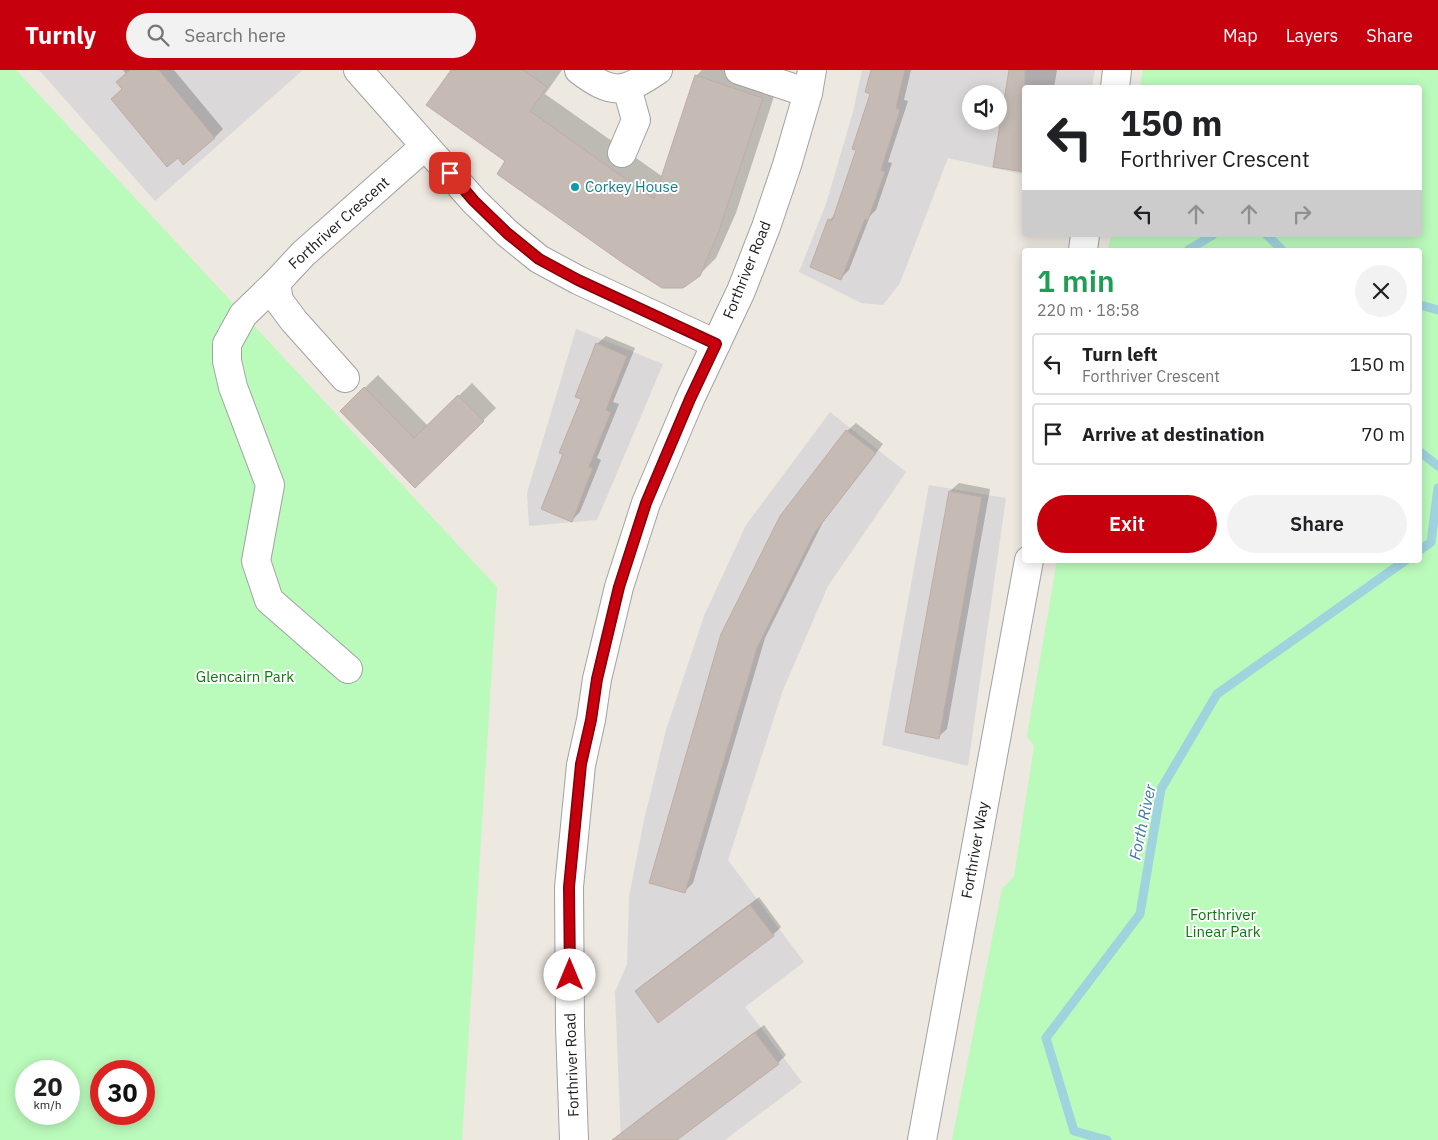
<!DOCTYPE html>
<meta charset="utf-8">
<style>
:root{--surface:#fff;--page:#f2f2f2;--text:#202124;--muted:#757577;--line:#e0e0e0;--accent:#c7000e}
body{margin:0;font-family:"IBM Plex Sans",sans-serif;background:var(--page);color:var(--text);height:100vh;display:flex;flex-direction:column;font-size:19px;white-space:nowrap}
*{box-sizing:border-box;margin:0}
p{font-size:16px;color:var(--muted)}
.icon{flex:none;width:28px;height:28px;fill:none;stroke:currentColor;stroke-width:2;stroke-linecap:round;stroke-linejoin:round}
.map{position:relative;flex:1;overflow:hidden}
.side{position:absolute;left:1022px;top:178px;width:400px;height:315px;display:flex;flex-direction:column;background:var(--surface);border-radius:5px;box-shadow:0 2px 12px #0003}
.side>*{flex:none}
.top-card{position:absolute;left:1022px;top:15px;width:400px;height:152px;border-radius:5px;box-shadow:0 2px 12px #0003;background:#fff;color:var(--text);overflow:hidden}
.tools{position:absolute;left:962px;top:15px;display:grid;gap:10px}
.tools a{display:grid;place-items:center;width:45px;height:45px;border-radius:50%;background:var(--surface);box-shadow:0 2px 12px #0003;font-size:25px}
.speed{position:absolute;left:15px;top:990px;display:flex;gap:10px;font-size:25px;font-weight:700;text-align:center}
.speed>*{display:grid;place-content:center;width:65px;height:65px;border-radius:50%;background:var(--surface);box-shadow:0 2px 12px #0003;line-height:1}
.speed small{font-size:12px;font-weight:400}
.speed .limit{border:8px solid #d22;background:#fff;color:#111}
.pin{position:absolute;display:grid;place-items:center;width:42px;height:42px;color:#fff;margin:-21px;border-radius:10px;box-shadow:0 2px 8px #0006}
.me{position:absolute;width:55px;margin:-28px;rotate:0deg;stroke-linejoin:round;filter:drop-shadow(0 0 4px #0008)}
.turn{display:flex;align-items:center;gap:18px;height:105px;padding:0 15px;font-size:22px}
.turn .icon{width:65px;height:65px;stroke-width:2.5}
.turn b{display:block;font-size:35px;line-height:42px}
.lanes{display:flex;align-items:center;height:48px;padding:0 15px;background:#0003;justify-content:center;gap:25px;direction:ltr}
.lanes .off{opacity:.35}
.round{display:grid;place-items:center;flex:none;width:52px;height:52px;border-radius:26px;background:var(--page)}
.summary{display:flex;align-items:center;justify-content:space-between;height:85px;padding:0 15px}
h1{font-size:30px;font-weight:600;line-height:38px;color:#1e9e55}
.primary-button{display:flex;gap:10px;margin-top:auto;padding:10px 15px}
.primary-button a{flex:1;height:58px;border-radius:30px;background:var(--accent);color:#fff;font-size:20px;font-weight:600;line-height:58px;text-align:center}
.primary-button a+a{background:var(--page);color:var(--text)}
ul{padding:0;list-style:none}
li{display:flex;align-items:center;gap:15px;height:62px;margin:0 10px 8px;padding:0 5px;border:2px solid var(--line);border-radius:5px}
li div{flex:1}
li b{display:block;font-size:19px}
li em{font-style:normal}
header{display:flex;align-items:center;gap:30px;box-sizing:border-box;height:70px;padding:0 25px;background:var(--accent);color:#fff}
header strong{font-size:24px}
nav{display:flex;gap:28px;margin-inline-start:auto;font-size:18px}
.search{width:350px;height:45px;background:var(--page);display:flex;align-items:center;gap:12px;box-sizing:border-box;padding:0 18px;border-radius:28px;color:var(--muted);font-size:19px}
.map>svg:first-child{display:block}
.residential{fill:#dad8d8;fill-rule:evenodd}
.park{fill:#bafabb;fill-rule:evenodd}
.shadow{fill:#0003}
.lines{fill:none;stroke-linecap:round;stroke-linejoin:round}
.stream{stroke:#9fd3dd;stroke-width:9}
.building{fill:#c5bab4;stroke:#bfada3}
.minor-casing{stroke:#a2a2a2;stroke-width:30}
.minor{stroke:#fff;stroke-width:28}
.route-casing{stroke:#810009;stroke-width:12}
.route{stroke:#c7000e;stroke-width:9}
.culture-dot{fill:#0f9aa8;stroke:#fff;stroke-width:2}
.labels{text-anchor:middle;stroke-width:4;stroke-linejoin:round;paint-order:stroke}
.culture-label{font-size:15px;fill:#0d838f;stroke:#fff;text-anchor:start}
.street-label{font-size:15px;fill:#1b1b1b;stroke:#fff}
.park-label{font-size:15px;fill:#087b0a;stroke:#fff}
.water-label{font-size:16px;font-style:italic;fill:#437ba5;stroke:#fff}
</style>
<header>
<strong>Turnly</strong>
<div class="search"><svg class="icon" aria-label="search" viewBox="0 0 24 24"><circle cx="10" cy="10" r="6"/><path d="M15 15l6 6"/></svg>Search here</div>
<nav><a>Map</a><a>Layers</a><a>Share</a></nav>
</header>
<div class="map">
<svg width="1438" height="1070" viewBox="0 0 1438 1070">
<rect width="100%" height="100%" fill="#ede8e0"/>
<g class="residential">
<polygon points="39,0 303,0 155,131"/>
<path d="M862,0H1095L1092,17L1025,18V105L948,88L900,213L883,235L861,233L799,202L826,134L853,42ZM971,24H999V51H971Z"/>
<polygon points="576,259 663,294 597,450 529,456 527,423"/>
<polygon points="830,342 906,402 828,516 783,620 728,790 804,892 745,937 802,1012 725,1070 621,1070 615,922 627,894 629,827 644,750 666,660 704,546 746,455"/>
<polygon points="929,415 1006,428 968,696 882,675"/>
</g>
<g class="park">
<path d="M0,0H16L497,517L462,1070H0ZM26,1001H69V1044H26ZM101,1001H144V1044H101Z"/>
<polygon points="1143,0 1438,0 1438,1070 952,1070 1002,819 1014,806 1034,676 1027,666 1057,490 1420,490 1420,180 1108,180 1111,165 1420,165 1420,18 1140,17"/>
</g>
<g class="shadow">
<polygon points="123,0 174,0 223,59 214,68 123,18 117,12 126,4"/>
<polygon points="452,0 562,0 545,24 663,107 696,6 702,0 746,0 779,11 736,143 716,188 699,205 507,91"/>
<polygon points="872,0 911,0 904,30 908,31 888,92 892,93 876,140 870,146 849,200 841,208 830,150 835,144 858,79 871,23"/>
<polygon points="1011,0 1057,0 1054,18 1025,18 1025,101"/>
<polygon points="606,266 635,278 613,332 619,334 597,388 601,390 580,442 572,450 565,384 597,274"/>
<polygon points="378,305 428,356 472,313 496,338 415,417 341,341"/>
<polygon points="856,353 883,374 823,452 765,568 693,813 684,822 781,446 847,361"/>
<polygon points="959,413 990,419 947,659 938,667 950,421"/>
<polygon points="759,827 781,857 773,865 636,921 645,913"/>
<polygon points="764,955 786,985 778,993 676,1070 634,1070 626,1060 635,1052"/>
</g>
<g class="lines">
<g class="stream">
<polyline points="1267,165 1282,180"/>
<polyline points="1188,180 1213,165"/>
<polyline points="1420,235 1438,240"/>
<polyline points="1420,382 1438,396"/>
<polyline points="1420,480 1431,472 1438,418"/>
<polyline points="1107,1070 1074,1061 1046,968 1140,844 1161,719 1217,624 1406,490"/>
</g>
</g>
<g class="building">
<polygon points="130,0 159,0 215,68 183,95 178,88 167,97 111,29 122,19 116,12"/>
<polygon points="451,0 523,0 547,17 530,41 654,129 695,5 763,28 719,161 700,206 683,218 662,218 623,193 497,104 505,91 426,35"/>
<polygon points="871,0 905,0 896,38 900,40 881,100 885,102 868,150 865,149 841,210 810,197 828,149 832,151 856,80 852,79 870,24 865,22"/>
<polygon points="1009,0 1025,0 1025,102 993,97"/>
<polygon points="596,273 627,286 606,340 611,342 589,397 593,398 572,452 541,439 563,384 559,383 581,329 575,327"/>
<polygon points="364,317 414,368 458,325 484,351 415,418 340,341"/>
<polygon points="846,360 876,383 815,462 757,578 685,823 649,813 721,564 780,446"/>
<polygon points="949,421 982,427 939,669 905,662"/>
<polygon points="750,835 774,866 658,953 635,921"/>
<polygon points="755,962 779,994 677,1070 612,1070"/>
</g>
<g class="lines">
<defs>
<g id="minor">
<polyline points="358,0 474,131 507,163 539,189 578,210 716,274"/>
<path d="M579,0C613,26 624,23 658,0"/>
<polyline points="739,0 808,23"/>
<polyline points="1115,18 1117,0"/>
<polyline points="622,83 636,50 627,18"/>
<polyline points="1083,180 1085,165"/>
<polyline points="276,213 243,245 227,274 227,291 233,317 270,415 256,491 269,530 348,599"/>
<polyline points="345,308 294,251 279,231 276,213 303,184 425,76"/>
<polyline points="574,1070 570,957 569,817 581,695 591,650 597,609 619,517 646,433 690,329 741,221 766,157 787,95 808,23 812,0"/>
<polyline points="922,1070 1029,490"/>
</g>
</defs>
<use href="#minor" class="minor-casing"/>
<use href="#minor" class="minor"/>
</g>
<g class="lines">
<defs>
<polyline id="route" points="450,103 474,131 507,163 539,189 578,210 716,274 690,329 646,433 619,517 597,609 591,650 581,694 569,817 570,905"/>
</defs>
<use href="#route" class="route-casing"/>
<use href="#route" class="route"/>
</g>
<circle class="culture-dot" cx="575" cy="117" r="5"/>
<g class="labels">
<g class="culture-label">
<text x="585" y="122">Corkey House</text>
</g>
<g class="street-label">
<text transform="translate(339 153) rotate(-42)" y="5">Forthriver Crescent</text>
<text transform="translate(747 200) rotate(-68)" y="5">Forthriver Road</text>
<text transform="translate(975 780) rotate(-80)" y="5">Forthriver Way</text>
<text transform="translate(572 995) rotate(-92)" y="5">Forthriver Road</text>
</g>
<g class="park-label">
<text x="245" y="612">Glencairn Park</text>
<text x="1223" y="850">Forthriver<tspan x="1223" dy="17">Linear Park</tspan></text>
</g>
<g class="water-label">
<text transform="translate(1142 752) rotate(-78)" y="6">Forth River</text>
</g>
</g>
</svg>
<div class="tools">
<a><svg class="icon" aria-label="sound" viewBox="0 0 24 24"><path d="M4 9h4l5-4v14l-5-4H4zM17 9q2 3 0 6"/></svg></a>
</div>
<div class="speed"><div>20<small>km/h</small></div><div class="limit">30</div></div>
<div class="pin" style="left:450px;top:103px;background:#d93025"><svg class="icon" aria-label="arrive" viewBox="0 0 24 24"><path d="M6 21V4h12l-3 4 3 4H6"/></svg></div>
<svg class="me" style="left:570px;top:905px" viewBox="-20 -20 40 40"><circle r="19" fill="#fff"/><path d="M0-13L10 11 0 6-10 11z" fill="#c7000e"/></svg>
<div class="top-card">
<div class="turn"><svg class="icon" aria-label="left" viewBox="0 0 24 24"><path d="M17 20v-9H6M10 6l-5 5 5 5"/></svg><div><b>150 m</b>Forthriver Crescent</div></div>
<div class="lanes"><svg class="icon" aria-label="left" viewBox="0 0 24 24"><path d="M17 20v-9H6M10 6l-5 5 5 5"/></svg><svg class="icon off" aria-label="ahead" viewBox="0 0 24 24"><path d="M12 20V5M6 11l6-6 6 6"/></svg><svg class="icon off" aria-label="ahead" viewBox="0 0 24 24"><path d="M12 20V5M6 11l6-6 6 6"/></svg><svg class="icon off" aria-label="right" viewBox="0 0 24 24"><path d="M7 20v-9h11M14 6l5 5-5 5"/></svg></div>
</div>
<section class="side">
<div class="summary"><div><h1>1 min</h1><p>220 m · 18:58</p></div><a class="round"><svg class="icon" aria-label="close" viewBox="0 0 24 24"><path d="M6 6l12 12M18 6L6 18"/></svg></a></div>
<ul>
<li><svg class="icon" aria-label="left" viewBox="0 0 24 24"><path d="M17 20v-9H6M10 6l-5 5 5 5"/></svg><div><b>Turn left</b><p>Forthriver Crescent</p></div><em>150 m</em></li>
<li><svg class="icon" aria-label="arrive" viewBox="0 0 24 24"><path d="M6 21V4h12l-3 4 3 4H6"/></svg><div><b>Arrive at destination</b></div><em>70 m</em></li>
</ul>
<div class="primary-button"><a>Exit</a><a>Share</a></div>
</section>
</div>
